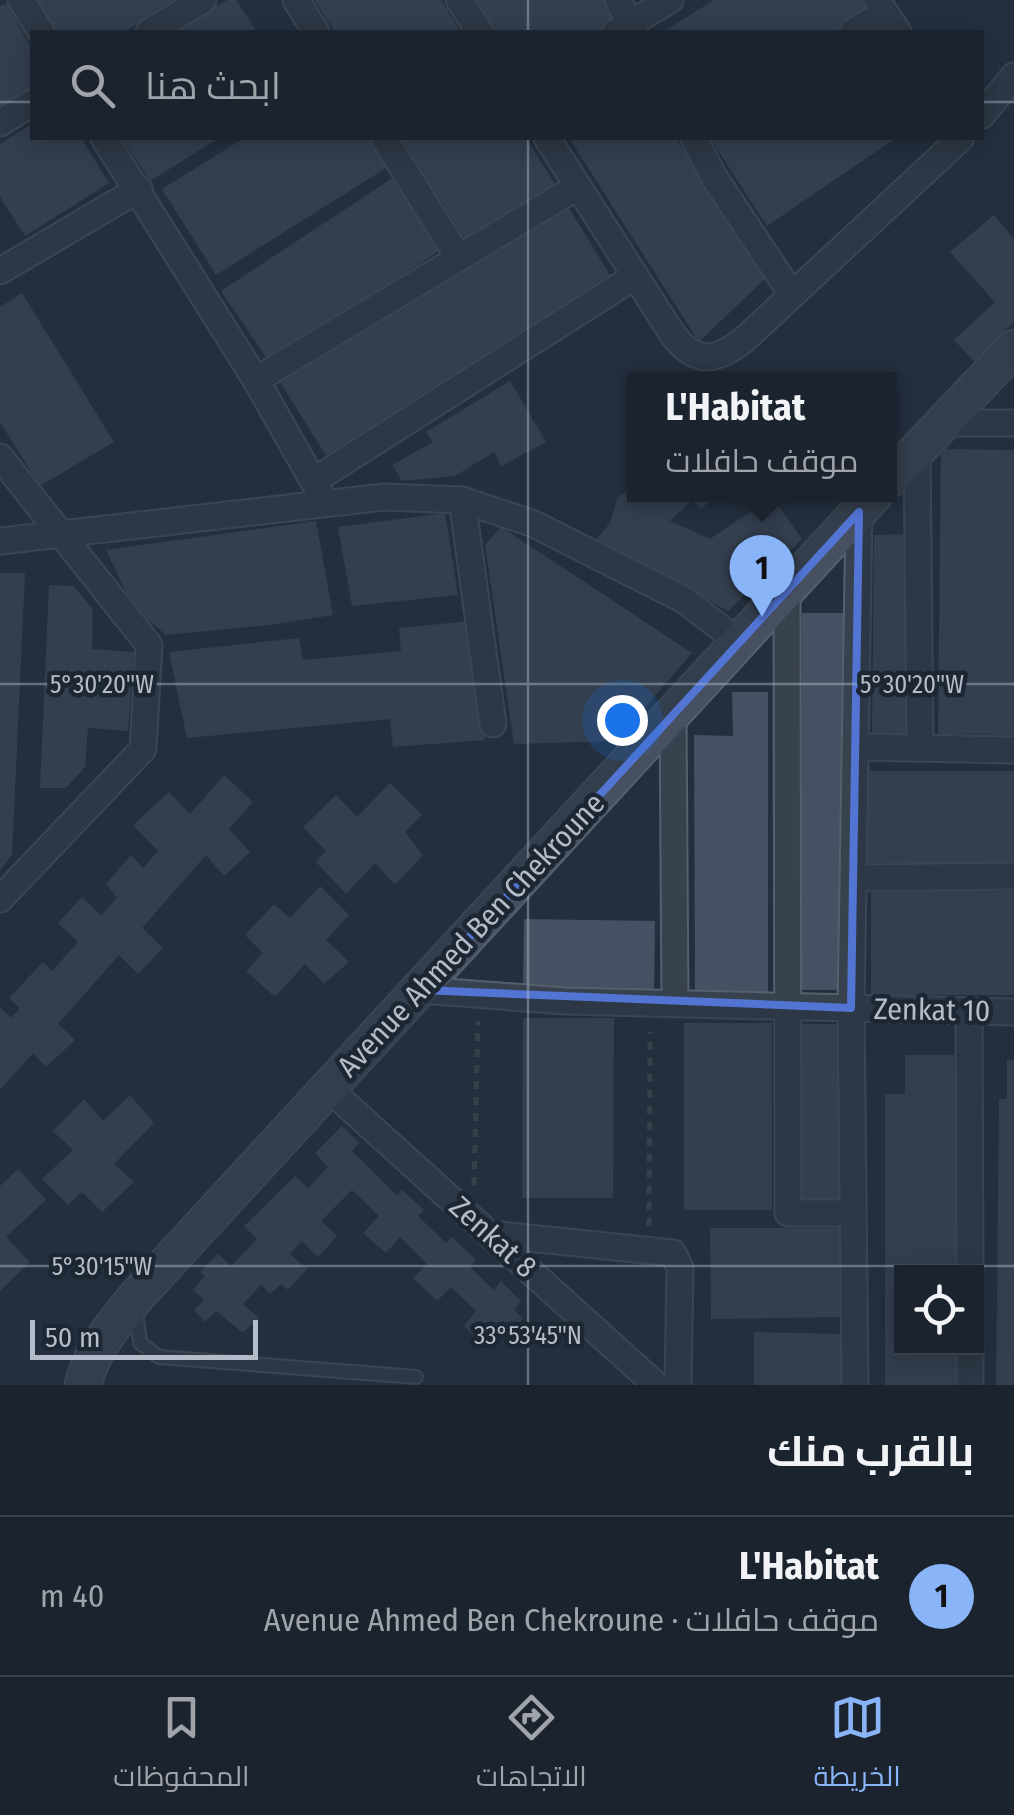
<!DOCTYPE html>
<html lang="ar">
<meta charset="utf-8">
<style>
body{margin:0;font-family:"Fira Sans Condensed",Cairo,sans-serif;background:#242b36;color:#f1f3f6;direction:rtl}
.controls{position:absolute;right:30px;bottom:30px;display:grid;overflow:hidden;border-radius:0px;box-shadow:0 5px 25px #0003}
.controls button{width:90px;height:90px;display:grid;place-items:center;padding:0;border:0;border-bottom:2px solid #39404a;background:#1b232e;color:#f1f3f6;font:50px sans-serif}
.scale{position:absolute;left:30px;bottom:25px;width:228px;box-sizing:border-box;padding-left:10px;border:5px solid #b4bcc9;border-top:0;font-size:28px;line-height:35px;white-space:nowrap;color:#b4bcc9;-webkit-text-stroke:8px #1d2633;paint-order:stroke}
.you{position:absolute;left:622px;top:720px;width:35px;height:35px;margin:-25px;border:8px solid #fff;border-radius:50%;background:#1a73e8;box-shadow:0 0 0 15px #1a73e833}
.badge{display:grid;place-items:center;width:65px;height:65px;border-radius:50%;background:#8ab4f8;color:#111;font-size:32px;font-weight:700}
.pin{position:absolute;translate:-50% -82px;filter:drop-shadow(0 2px 5px #0008)}
.pin::after{content:'';position:absolute;top:52px;width:35px;height:30px;background:inherit;clip-path:polygon(0 0,100% 0,50% 100%)}
.popup{position:absolute;left:627px;top:372px;width:270px;height:130px;box-sizing:border-box;display:grid;place-content:center;border-radius:0px;background:#1b232e;filter:drop-shadow(0 2px 8px #0005);font-size:32px;white-space:nowrap;color:#a0a4aa}
.popup b{font-size:38px;color:#f1f3f6}
.popup::after{content:'';position:absolute;left:50%;top:100%;margin-left:-20px;border:20px solid transparent;border-top-color:#1b232e}
.list{margin:0;padding:0;list-style:none}
h2{display:flex;justify-content:space-between;align-items:center;height:130px;margin:0;padding:0 40px;font-size:42px}
h2 small{font-size:32px;font-weight:400;color:#a0a4aa}
.list li{display:grid;grid-template-columns:65px 1fr auto;gap:30px;align-items:center;box-sizing:border-box;height:160px;padding:0 40px;border-top:2px solid #39404a}
.list b{display:block;font-size:38px;white-space:nowrap}
.list p{margin:0;font-size:32px;white-space:nowrap;color:#a0a4aa}
.list em{font-size:32px;font-style:normal;color:#a0a4aa}
.icon{flex:none;width:55px;height:55px;fill:none;stroke:currentColor;stroke-width:2;stroke-linecap:round;stroke-linejoin:round}
.map{position:relative;flex:none;width:1014px;height:1385px;overflow:hidden;direction:ltr}
.search{position:absolute;background:#1b232e;box-shadow:0 5px 25px #0003;left:30px;right:30px;top:30px;height:110px;display:flex;align-items:center;gap:25px;box-sizing:border-box;padding:0 35px;border-radius:0px;color:#a0a4aa;font-size:38px}
.sheet{height:290px;background:#1b232e}
nav{display:flex;justify-content:space-around;align-items:center;box-sizing:border-box;height:140px;border-top:2px solid #39404a;background:#1b232e;font-size:28px;color:#a0a4aa}
nav a{display:grid;justify-items:center;gap:5px}
nav .on{color:#8ab4f8}
.map>svg:first-child{display:block}
.building{fill:#455162}
.lines{fill:none;stroke-linecap:round;stroke-linejoin:round}
.service-casing{stroke:#565f6c;stroke-width:16}
.minor-casing{stroke:#565f6c;stroke-width:29}
.secondary-casing{stroke:#565f6c;stroke-width:39}
.path{stroke:#44595c;stroke-width:5;stroke-dasharray:8 8;stroke-linecap:butt}
.service{stroke:#38414e;stroke-width:12}
.minor{stroke:#38414e;stroke-width:25}
.secondary{stroke:#465061;stroke-width:35}
.marked{fill:none;stroke:#5274d3;stroke-width:8;stroke-linejoin:round}
.ticks{fill:none;stroke:#b4bcc9;stroke-width:2.5;stroke-opacity:0.45}
.labels{text-anchor:middle;dominant-baseline:central;stroke-width:9;stroke-linejoin:round;paint-order:stroke}
.street-label{font-size:30px;fill:#b4bcc9;stroke:#1d2633}
.ticks-label{font-size:25px;text-anchor:middle;fill:#b4bcc9;stroke:#1d2633;stroke-width:9;stroke-linejoin:round;paint-order:stroke}
</style>
<div class="map">
<svg width="1014" height="1385" viewBox="0 0 1014 1385">
<rect width="100%" height="100%" fill="#242f3e"/>
<g class="building">
<path d="M36 0H174L125 32H57Z"/>
<path d="M227 0H236L257 32H173Z"/>
<path d="M314 0H441L461 32H335Z"/>
<path d="M474 0H608L623 24 609 32H495Z"/>
<path d="M714 0H861L870 14 840 32H663Z"/>
<path d="M6 3 32 49V87L0 107V6Z"/>
<path d="M32 124V138H81L109 183 25 236 0 197V144Z"/>
<path d="M122 138H219L150 181Z"/>
<path d="M244 138H374L391 165 216 275 162 189Z"/>
<path d="M401 138H526L555 184 466 241Z"/>
<path d="M569 138H676L767 277 699 342Z"/>
<path d="M715 138H896L767 226 711 140Z"/>
<path d="M397 175 442 249 270 363 221 291Z"/>
<path d="M569 208 613 280 326 456 280 382Z"/>
<path d="M994 215 1014 239V322L974 361 954 340 995 302 950 252Z"/>
<path d="M22 293 114 442 40 486 0 422V307Z"/>
<path d="M510 381 546 442 501 466 494 452 455 476 402 481 392 465 433 442 426 432Z"/>
<path d="M941 449 1014 450V735L938 734Z"/>
<path d="M634 486V494H718L701 509 692 500 670 521 710 539 772 497 802 539 728 611 596 540 610 523 618 497Z"/>
<path d="M445 513 458 595 352 606 338 527Z"/>
<path d="M316 521 333 615 269 625 166 635 133 607 106 550Z"/>
<path d="M501 527 692 653 616 741 514 744 485 545Z"/>
<path d="M916 534V736H872L874 535Z"/>
<path d="M0 573H25L12 855 0 870Z"/>
<path d="M49 585 74 586 93 610 92 649 134 652 128 731 88 728 85 767 66 788H40Z"/>
<path d="M802 613H845L844 990H801Z"/>
<path d="M470 621 485 740 393 747 390 719 187 738 169 652 299 638 303 660 401 651 399 628Z"/>
<path d="M732 692H768V994L695 992 694 735 733 736Z"/>
<rect x="868" y="771" width="146" height="99"/>
<path d="M224 775 253 802 229 829 250 852 224 876 206 855 142 928 163 948 138 974 119 955 58 1024 75 1040 46 1067 33 1053 0 1090V1007L11 1018 20 1008 9 998 43 962 52 971 78 942 58 923 82 897 101 915 117 898 106 884 131 855 143 868 158 851 133 825 169 792 190 814Z"/>
<path d="M390 783 422 815 405 832 423 855 395 885 375 863 346 894 316 862 326 851 303 827 336 795 357 817Z"/>
<path d="M320 886 349 915 326 940 349 962 324 984 305 964 275 997 246 971 263 953 245 935 274 904 290 918Z"/>
<rect x="871" y="891" width="143" height="104"/>
<path d="M524 919 655 921 654 993 523 991Z"/>
<path d="M523 1018H614L613 1198H522Z"/>
<rect x="684" y="1023" width="88" height="187"/>
<rect x="798" y="1024" width="45" height="178"/>
<path d="M905 1055H964V1272H902V1348H964V1385H885V1094H905Z"/>
<path d="M1007 1060H1014V1385H996L999 1099H1007Z"/>
<path d="M130 1095 154 1123 114 1164 134 1182 102 1212 82 1192 68 1205 42 1179 73 1150 53 1131 84 1099 103 1121Z"/>
<path d="M342 1126 359 1143 352 1151 397 1195 402 1190 424 1210 418 1216 446 1243 452 1237 476 1260 470 1267 494 1290 501 1281 521 1301 514 1310 523 1319 504 1339 496 1331 484 1346 464 1326 476 1311 451 1287 437 1301 413 1278 427 1264 400 1237 386 1253 363 1233 379 1216 352 1190 321 1221 337 1236 318 1257 302 1241 290 1254 307 1269 288 1290 281 1284 270 1294 261 1285 243 1304 259 1318 243 1333 216 1311 205 1322 194 1310 204 1300 193 1290 205 1276 200 1272 218 1254 231 1266 257 1239 244 1226 295 1176 308 1188 328 1167 315 1153Z"/>
<path d="M18 1169 46 1200 6 1237 30 1262 0 1291V1186Z"/>
<path d="M710 1228H843V1317L711 1319Z"/>
<path d="M754 1332 845 1334 844 1385H754Z"/>
</g>
<g class="lines">
<g class="service-casing">
<path id="service" d="M136 1311 140 1343 159 1357 416 1377"/>
</g>
<g class="minor-casing">
<g id="minor">
<path d="M21 0 41 32"/>
<path d="M296 0 316 32"/>
<path d="M459 0 480 32"/>
<path d="M618 0 634 32"/>
<path d="M877 0 898 32"/>
<path d="M149 32 203 0"/>
<path d="M616 32 670 0"/>
<path d="M853 32 884 13"/>
<path d="M982 115 1014 76"/>
<path d="M0 123 32 103"/>
<path d="M104 138 256 380 325 502"/>
<path d="M384 138 459 258"/>
<path d="M547 138 673 335C697 366 718 361 746 338L961 138"/>
<path d="M694 138 714 177 791 293"/>
<path d="M0 271 139 189"/>
<path d="M256 380 577 187"/>
<path d="M942 423H1014"/>
<path d="M917 449 920 747"/>
<path d="M0 457 149 645 143 749 0 899"/>
<path d="M315 480 634 277"/>
<path d="M462 500 493 724"/>
<path d="M0 541 384 497 462 500 534 524 684 600 739 642"/>
<path d="M787 588 788 1213H853"/>
<path d="M673 713 675 1003"/>
<path d="M857 747 1014 750"/>
<path d="M855 878 1014 876"/>
<path d="M421 990 565 1001 1014 1012"/>
<path d="M969 1011 970 1272"/>
<path d="M329 1089 656 1385"/>
<path d="M490 1234 673 1253 680 1268 678 1385"/>
<path d="M970 1348V1385"/>
<path d="M855 1385 851 1008 859 512"/>
</g>
</g>
<g class="secondary-casing">
<g id="secondary">
<path d="M890 479 1014 348"/>
<path d="M83 1385C91 1351 113 1325 135 1298L875 494"/>
</g>
</g>
<g class="path">
<path d="M474 1185 478 1021"/>
<path d="M649 1226 650 1032"/>
</g>
<use href="#service" class="service"/>
<use href="#minor" class="minor"/>
<use href="#secondary" class="secondary"/>
</g>
<path d="M0 0H1014V1385H0ZM859 512 851 1008 421 990Z" fill="#242f3e" fill-opacity=".55" fill-rule="evenodd"/>
<path class="marked" d="M859 512 851 1008 421 990Z"/>
<path class="ticks" d="M528 0V32M0 102H32M982 102H1014M528 138V1385M0 684H1014M0 1266H1014"/>
<g class="labels">
<g class="street-label">
<text transform="translate(471 935) rotate(-47)">Avenue Ahmed Ben Chekroune</text>
<text transform="translate(932 1010) rotate(1)">Zenkat 10</text>
<text transform="translate(493 1237) rotate(42)">Zenkat 8</text>
</g>
</g>
<g class="ticks-label">
<text x="912" y="693">5°30'20"W</text>
<text x="102" y="693">5°30'20"W</text>
<text x="102" y="1275">5°30'15"W</text>
<text x="528" y="1344">33°53'45"N</text>
</g>
</svg>
<div class="controls">
<button><svg class="icon" aria-label="locate" viewBox="0 0 24 24"><circle cx="12" cy="12" r="6"/><path d="M12 2v4M12 18v4M2 12h4M18 12h4"/></svg></button>
</div>
<div class="scale">50 m</div>
<div class="you"></div>
<div class="pin badge" style="left:762px;top:617px">1</div>
<div class="popup"><b>L'Habitat</b>موقف حافلات</div>
<div class="search"><svg class="icon" aria-label="search" viewBox="0 0 24 24"><circle cx="10" cy="10" r="6"/><path d="M15 15l6 6"/></svg>ابحث هنا</div>
</div>
<section class="sheet">
<h2>بالقرب منك<small></small></h2>
<ul class="list">
<li><span class="badge">1</span><div><b>L'Habitat</b><p>موقف حافلات · Avenue Ahmed Ben Chekroune</p></div><em>40 m</em></li>
</ul>
</section>
<nav>
<a class="on"><svg class="icon" aria-label="map" viewBox="0 0 24 24"><path d="M3 6l6-2 6 2 6-2v14l-6 2-6-2-6 2zM9 4v14M15 6v14"/></svg>الخريطة</a>
<a><svg class="icon" aria-label="directions" viewBox="0 0 24 24"><path d="M12 3l9 9-9 9-9-9zM9 14v-3h6M13 9l2 2-2 2"/></svg>الاتجاهات</a>
<a><svg class="icon" aria-label="saved" viewBox="0 0 24 24"><path d="M7 4h10v16l-5-4-5 4z"/></svg>المحفوظات</a>
</nav>
